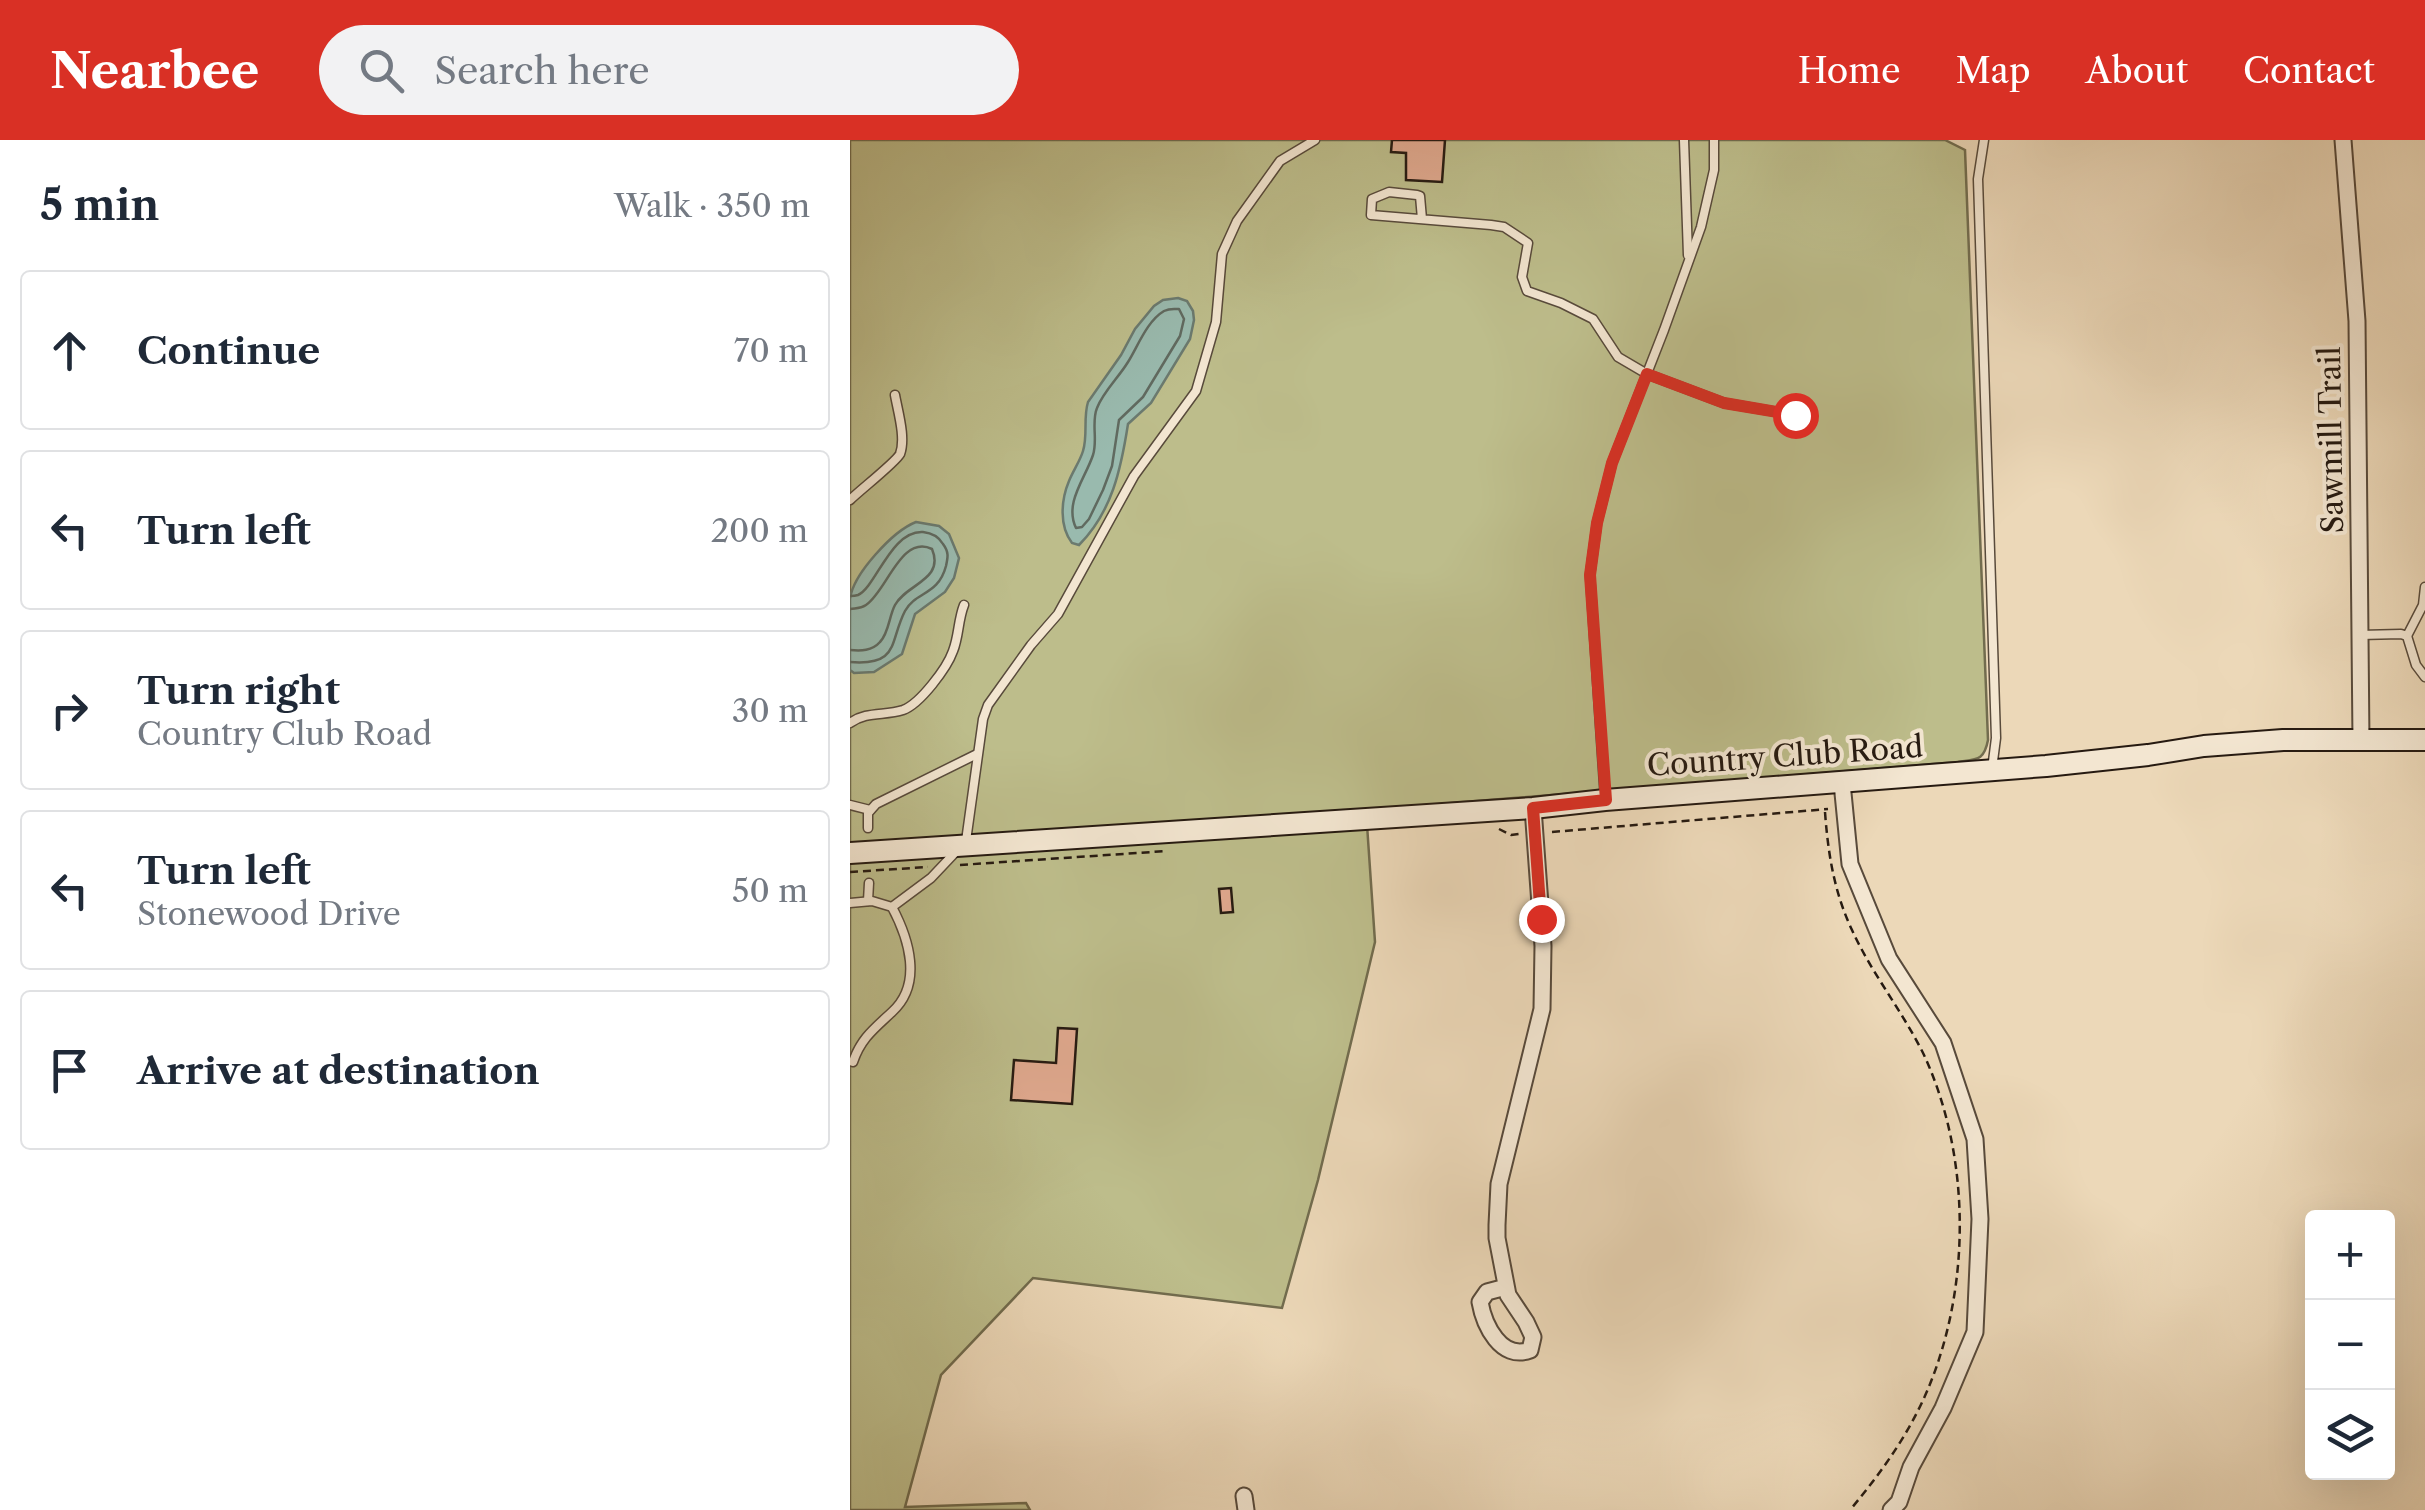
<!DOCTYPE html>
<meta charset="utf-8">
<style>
body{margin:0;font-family:"Libre Caslon Text",serif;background:#f2f2f3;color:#1f2937}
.controls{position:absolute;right:30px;bottom:30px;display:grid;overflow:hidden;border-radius:10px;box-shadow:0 10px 40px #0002}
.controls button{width:90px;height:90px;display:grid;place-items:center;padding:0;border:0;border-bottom:2px solid #e0e1e3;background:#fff;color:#1f2937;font:50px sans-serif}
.stop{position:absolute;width:30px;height:30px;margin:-22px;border:8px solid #d93025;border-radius:50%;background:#fff}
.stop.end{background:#d93025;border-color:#fff;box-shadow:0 2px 10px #0008}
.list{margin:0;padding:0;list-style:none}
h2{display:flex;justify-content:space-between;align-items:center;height:130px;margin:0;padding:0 40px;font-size:42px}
h2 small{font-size:32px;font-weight:400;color:#747a83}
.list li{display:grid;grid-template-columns:65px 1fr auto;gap:30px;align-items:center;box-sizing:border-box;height:160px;margin:0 20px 20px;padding:0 20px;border:2px solid #e0e1e3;border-radius:10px}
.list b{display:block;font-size:38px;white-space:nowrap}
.list p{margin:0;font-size:32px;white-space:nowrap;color:#747a83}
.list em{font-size:32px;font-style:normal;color:#747a83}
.icon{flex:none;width:55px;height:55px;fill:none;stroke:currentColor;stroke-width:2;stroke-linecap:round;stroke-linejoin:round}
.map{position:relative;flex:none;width:1575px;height:1370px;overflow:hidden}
header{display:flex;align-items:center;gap:60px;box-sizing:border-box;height:140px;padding:0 50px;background:#d93025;color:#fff}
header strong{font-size:48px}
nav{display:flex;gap:55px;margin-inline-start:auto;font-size:35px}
.search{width:700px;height:90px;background:#f2f2f3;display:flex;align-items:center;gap:25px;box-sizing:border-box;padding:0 35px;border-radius:55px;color:#747a83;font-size:38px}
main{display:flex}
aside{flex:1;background:#fff}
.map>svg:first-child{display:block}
.green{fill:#bdbd8b;stroke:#726c4e;stroke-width:2.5}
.water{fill:#99baae;stroke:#6b7a6f;stroke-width:2.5}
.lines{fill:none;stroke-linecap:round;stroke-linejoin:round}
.shore{stroke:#606a60;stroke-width:2.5}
.building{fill:#e0a98f;stroke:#261a11;stroke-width:2.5}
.lane-casing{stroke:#584a3b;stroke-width:11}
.street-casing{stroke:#584a3b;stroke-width:19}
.secondary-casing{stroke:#261a11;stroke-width:24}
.path{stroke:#261a11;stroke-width:2.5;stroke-dasharray:8 5;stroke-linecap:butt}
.lane{stroke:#f3e6d1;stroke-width:8}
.street{stroke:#f3e6d1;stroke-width:15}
.secondary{stroke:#f3e6d1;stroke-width:20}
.route{stroke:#d93025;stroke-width:12}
.labels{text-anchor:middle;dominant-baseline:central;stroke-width:8;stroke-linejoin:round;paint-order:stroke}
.street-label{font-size:30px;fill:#261a11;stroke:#f3e6d1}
</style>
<header>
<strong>Nearbee</strong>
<div class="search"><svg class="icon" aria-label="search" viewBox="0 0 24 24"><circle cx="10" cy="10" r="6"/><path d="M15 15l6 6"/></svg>Search here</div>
<nav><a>Home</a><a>Map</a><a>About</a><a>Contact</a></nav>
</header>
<main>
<aside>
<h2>5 min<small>Walk · 350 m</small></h2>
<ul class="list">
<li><svg class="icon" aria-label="ahead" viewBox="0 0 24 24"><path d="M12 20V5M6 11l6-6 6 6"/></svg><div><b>Continue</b></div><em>70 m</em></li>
<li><svg class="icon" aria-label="left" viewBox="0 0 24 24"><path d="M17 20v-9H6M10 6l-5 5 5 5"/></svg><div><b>Turn left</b></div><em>200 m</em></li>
<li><svg class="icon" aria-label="right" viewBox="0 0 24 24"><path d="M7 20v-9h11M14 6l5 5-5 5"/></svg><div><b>Turn right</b><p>Country Club Road</p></div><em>30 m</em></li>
<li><svg class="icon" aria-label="left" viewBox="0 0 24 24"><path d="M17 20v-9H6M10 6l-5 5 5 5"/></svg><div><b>Turn left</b><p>Stonewood Drive</p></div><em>50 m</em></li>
<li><svg class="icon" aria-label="arrive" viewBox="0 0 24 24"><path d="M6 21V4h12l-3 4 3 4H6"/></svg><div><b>Arrive at destination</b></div></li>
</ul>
</aside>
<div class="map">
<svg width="1575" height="1370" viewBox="0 0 1575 1370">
<rect width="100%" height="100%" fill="#ecd8b8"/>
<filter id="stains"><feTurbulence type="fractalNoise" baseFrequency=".002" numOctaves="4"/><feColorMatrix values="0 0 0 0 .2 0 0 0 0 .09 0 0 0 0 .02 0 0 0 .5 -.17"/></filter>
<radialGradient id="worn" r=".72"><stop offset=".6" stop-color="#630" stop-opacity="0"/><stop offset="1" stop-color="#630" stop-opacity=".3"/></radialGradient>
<path class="green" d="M0 0H1095L1115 10 1138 600C1134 621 1127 619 1108 622L516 670 525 802 468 1040 432 1168 183 1138 91 1235 55 1367 176 1363 180 1370H0Z"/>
<g class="water">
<path d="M328 158 337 161 343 171 344 180 340 199 301 263 278 284C271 329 262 372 229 405L222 403C209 386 211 360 219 341 223 331 230 321 233 311 238 295 233 278 238 262L271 215 285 189 304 166 313 160Z"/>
<path d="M66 382 89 386 99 394 109 418 104 438 95 452 65 474 52 514 24 532 4 533 0 530C0 507 0 482 0 459 3 434 43 391 66 382Z"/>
</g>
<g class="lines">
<g class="shore">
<path d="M329 169 334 179 330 196 293 257 269 280 262 326 253 350 239 379 232 387 226 388C214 363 235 339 243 315 248 300 241 282 247 268 253 252 269 237 278 222 288 206 297 181 314 171 320 168 323 169 329 169Z"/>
<path d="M0 456C3 456 5 456 8 455 26 447 41 390 73 392 82 393 89 397 93 404 99 412 98 417 96 426 88 456 66 451 55 471 39 502 50 526 0 522"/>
<path d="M0 469C7 468 10 469 16 465 37 451 51 394 82 409 95 440 56 444 45 465 39 476 39 493 30 502 22 511 11 511 0 510"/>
</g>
</g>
<g class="building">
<path d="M542 0H595L592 42 556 40V13L541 12Z"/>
<path d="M381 748 383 772 371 773 369 749Z"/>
<path d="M208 888 227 889 222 964 161 960 164 920 206 923Z"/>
</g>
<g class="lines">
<g class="lane-casing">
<g id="lane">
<path d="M834 0 838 115"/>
<path d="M1134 0 1128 39 1146 598 1142 629"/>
<path d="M572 79 570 56 567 55 539 52 522 59 521 75 641 85 654 87 678 103 672 137 677 151 711 163 743 179 768 217 797 234 874 263 945 275"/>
<path d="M0 360C9 351 46 322 50 314 56 298 48 272 45 255"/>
<path d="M1510 495 1551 494 1557 496 1566 525 1575 537"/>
<path d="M1557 496 1573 465 1575 447"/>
<path d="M0 583C17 571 34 576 53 570 70 564 97 528 103 511 109 496 108 480 114 465"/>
<path d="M755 660 740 435 747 383 762 323 814 190 851 87 864 30V0"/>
<path d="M0 665 20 670"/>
<path d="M18 688V673L26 664 127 614"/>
<path d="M18 761 19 743"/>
<path d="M0 763 22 761 42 767C59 799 73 844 42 872 25 888 11 898 3 922"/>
<path d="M42 767 81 738 116 701 133 579 138 565 181 505 208 474 284 336 346 251 366 182 372 114 387 81 430 21 465 0"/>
</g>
</g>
<g class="street-casing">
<g id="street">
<path d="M1493 0 1507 181 1511 601"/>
<path d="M992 643 1000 724 1039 819 1093 903 1125 999 1130 1079 1125 1192 1093 1268 1061 1327 1049 1362 1041 1370"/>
<path d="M656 1147 637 1152 630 1162C634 1185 651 1221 680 1210L683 1197 676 1182 658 1155 647 1098V1085L649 1044 692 869 693 806 683 668"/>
<path d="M394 1356 396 1370"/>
</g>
</g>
<g class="secondary-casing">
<path id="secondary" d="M0 713 683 668 755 660 1196 626 1298 615 1354 606 1433 600H1575"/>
</g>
<g class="path">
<path d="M975 672C978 713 984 752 1002 790 1022 834 1053 872 1074 915 1121 1017 1121 1146 1078 1249 1059 1294 1031 1333 1000 1370"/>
<path d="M649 689 661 695 669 694"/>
<path d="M702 692 978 669"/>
<path d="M110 725 317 711"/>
<path d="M0 732 78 727"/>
</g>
<use href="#lane" class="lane"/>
<use href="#street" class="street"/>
<use href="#secondary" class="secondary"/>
</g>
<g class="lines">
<path class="route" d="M691 779 683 668 756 660 740 435 747 383 762 323 797 234 874 263 945 275"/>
</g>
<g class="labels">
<g class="street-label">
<text transform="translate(1481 300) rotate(-91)">Sawmill Trail</text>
<text transform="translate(935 616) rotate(-4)">Country Club Road</text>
</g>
</g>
<rect width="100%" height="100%" filter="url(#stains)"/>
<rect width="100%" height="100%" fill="url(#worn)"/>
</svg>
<div class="controls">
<button>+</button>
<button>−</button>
<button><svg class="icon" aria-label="layers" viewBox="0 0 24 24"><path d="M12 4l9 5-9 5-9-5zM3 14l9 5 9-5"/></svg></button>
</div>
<div class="stop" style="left:945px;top:275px"></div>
<div class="stop end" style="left:691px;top:779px"></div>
</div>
</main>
